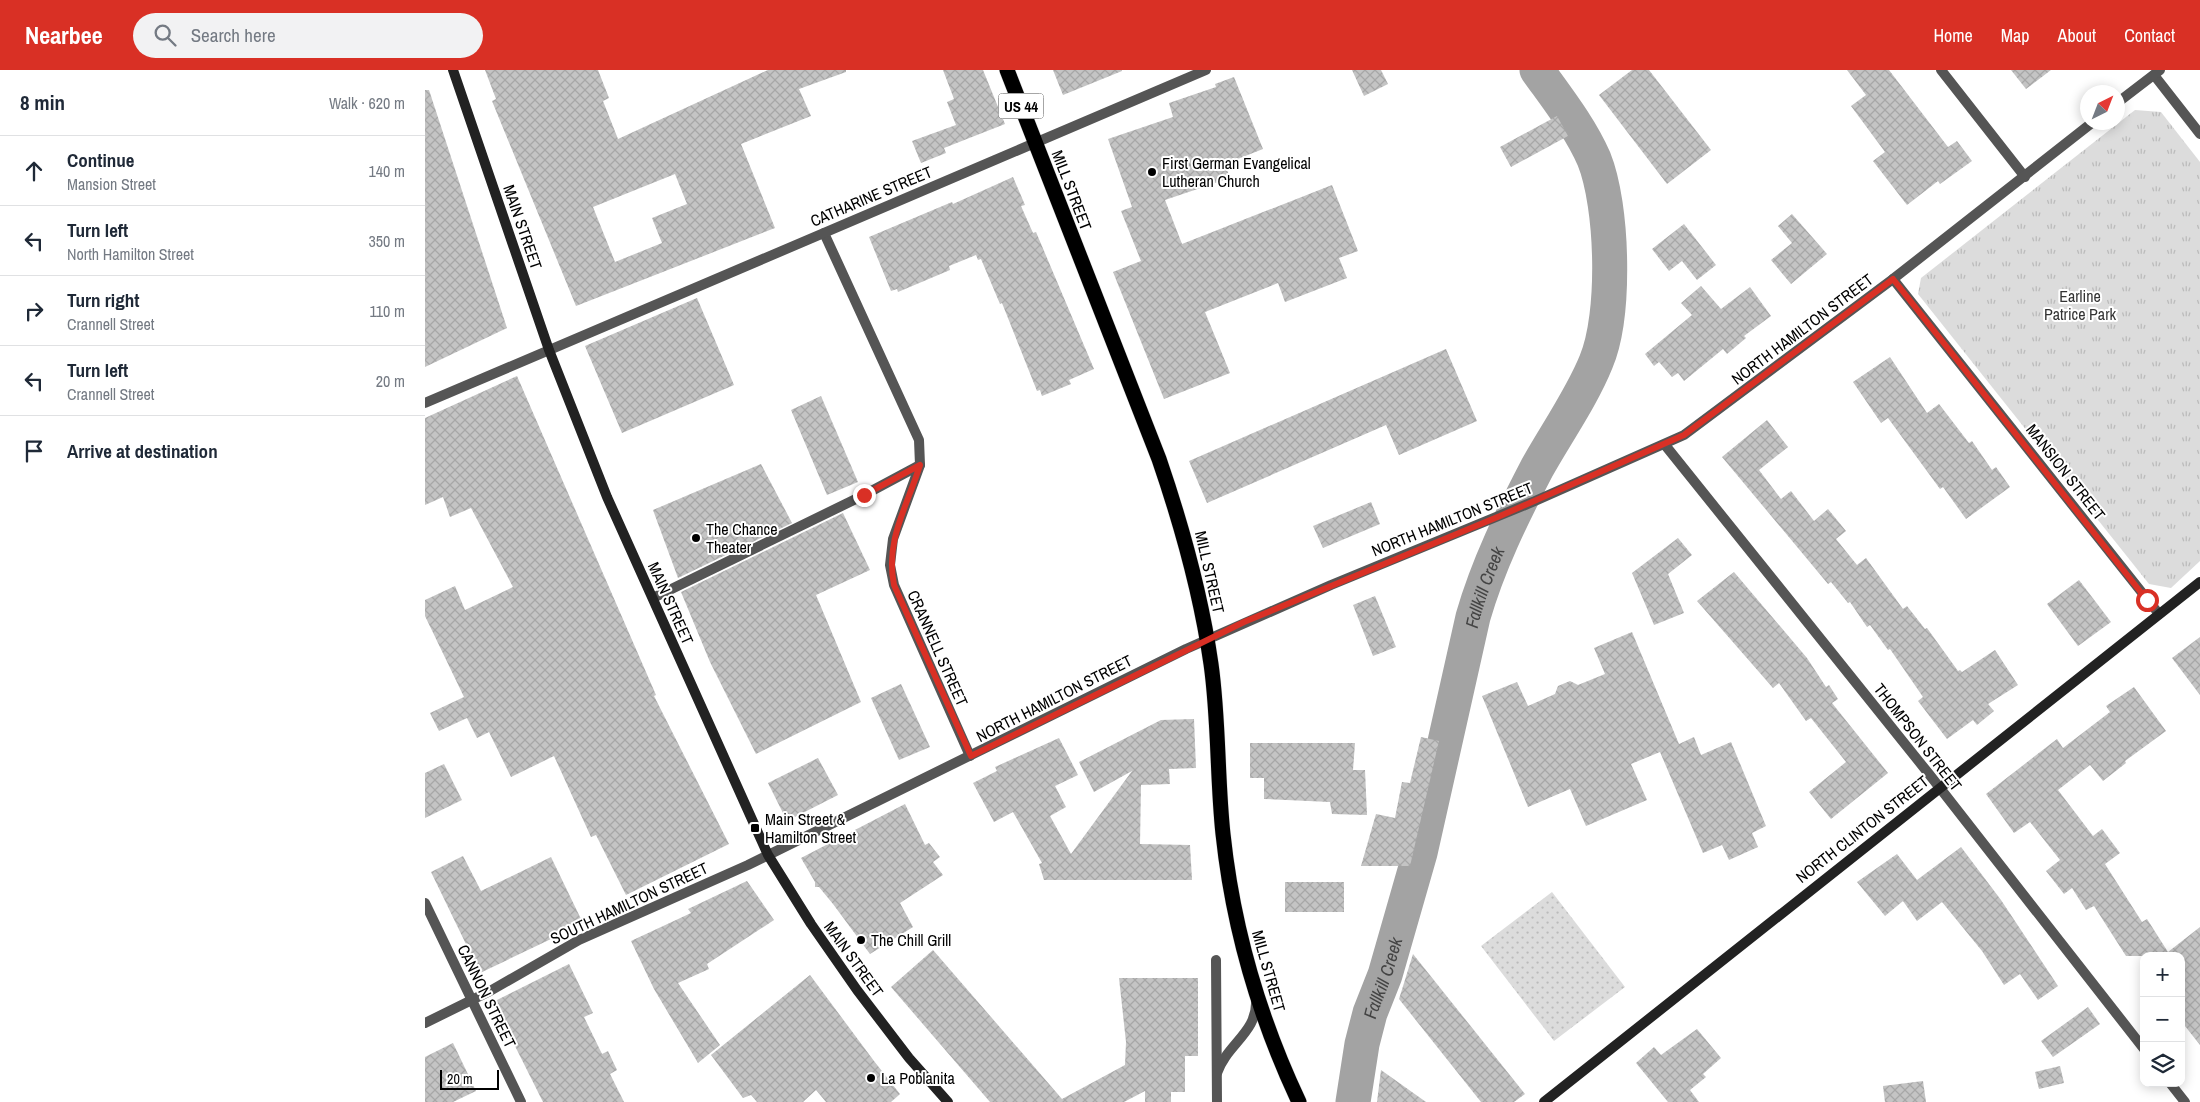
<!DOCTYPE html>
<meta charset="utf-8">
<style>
body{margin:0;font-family:"Archivo Narrow",sans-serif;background:#f2f2f3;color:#1f2937}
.controls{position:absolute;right:15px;bottom:15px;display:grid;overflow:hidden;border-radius:10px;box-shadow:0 2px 12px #0003}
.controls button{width:45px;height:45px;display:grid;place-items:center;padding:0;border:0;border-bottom:1px solid #e0e1e3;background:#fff;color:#1f2937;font:25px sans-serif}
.compass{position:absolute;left:1655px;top:15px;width:45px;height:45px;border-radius:50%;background:#fff;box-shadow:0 2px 12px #0003;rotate:42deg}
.scale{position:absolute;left:15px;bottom:12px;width:59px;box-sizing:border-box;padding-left:5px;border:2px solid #000;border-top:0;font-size:14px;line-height:18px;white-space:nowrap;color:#000;-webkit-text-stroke:4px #fff;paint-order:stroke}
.stop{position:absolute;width:15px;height:15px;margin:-11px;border:4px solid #d93025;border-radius:50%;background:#fff}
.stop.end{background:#d93025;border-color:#fff;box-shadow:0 1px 5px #0008}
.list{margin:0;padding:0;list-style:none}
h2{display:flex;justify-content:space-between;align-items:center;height:65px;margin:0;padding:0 20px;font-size:21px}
h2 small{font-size:16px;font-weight:400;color:#747a83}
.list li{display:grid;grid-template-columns:32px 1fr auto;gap:15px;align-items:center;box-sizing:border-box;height:70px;padding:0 20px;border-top:1px solid #e0e1e3}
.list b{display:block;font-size:19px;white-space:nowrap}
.list p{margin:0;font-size:16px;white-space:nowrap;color:#747a83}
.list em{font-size:16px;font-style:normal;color:#747a83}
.icon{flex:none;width:28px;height:28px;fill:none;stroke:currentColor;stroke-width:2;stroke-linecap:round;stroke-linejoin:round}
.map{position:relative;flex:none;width:1775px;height:1032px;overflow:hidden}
header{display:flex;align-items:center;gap:30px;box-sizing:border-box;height:70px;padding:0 25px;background:#d93025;color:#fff}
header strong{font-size:24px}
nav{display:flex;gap:28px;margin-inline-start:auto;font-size:18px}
.search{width:350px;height:45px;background:#f2f2f3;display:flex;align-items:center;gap:12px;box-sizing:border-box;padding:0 18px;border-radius:28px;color:#747a83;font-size:19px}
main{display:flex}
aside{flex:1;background:#fff}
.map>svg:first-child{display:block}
.grass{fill:url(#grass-tufts)}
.garden{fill:url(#garden-dots)}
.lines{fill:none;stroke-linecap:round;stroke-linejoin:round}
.river{stroke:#a3a3a3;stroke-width:35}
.building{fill:url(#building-cross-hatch);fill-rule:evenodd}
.highway-casing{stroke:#dbdbdb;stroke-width:16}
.street{stroke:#555;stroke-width:10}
.secondary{stroke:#222;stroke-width:10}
.highway{stroke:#000;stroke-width:15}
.route{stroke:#d93025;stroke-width:6}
.poi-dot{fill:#000;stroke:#fff;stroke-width:2}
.labels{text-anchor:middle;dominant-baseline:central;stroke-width:4;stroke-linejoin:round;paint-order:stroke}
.shield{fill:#fff;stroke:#4c4c4c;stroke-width:1}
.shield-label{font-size:15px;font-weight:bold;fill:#000}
.poi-label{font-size:16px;fill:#000;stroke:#fff;text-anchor:start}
.street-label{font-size:16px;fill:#000;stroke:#fff}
.park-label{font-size:16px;fill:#333;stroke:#fff}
.water-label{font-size:18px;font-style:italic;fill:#444;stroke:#fff}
</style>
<header>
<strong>Nearbee</strong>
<div class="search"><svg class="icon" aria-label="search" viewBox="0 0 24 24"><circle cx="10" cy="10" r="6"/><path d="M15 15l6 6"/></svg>Search here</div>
<nav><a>Home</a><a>Map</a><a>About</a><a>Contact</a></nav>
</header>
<main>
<aside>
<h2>8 min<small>Walk · 620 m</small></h2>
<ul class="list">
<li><svg class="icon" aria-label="ahead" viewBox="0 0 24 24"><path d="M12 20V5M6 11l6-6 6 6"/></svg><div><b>Continue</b><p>Mansion Street</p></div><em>140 m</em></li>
<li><svg class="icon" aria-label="left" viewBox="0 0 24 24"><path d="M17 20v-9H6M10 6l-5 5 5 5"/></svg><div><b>Turn left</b><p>North Hamilton Street</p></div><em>350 m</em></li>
<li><svg class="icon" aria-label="right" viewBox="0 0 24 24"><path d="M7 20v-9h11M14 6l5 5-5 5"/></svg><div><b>Turn right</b><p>Crannell Street</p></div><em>110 m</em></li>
<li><svg class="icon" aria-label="left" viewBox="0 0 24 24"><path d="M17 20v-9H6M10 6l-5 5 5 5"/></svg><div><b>Turn left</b><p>Crannell Street</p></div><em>20 m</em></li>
<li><svg class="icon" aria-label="arrive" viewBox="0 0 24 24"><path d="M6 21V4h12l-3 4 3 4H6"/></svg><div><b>Arrive at destination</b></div></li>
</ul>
</aside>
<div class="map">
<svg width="1775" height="1032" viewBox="0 0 1775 1032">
<defs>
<pattern id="grass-tufts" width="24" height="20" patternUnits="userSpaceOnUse" patternTransform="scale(1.25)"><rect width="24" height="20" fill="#dcdcdc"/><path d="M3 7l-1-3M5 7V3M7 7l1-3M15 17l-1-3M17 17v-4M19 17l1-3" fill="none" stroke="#bbb"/></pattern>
<pattern id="garden-dots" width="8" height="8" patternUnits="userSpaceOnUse" patternTransform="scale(1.25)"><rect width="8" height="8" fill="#dcdcdc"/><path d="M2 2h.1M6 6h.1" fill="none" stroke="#bbb" stroke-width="1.8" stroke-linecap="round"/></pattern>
<pattern id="building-cross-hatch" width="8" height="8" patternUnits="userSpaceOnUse" patternTransform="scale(1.25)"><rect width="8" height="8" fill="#c4c4c4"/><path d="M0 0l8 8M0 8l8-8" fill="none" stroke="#a7a7a7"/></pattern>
</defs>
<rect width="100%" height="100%" fill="#fff"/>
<path class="grass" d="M1710 40 1736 42 1775 92V491L1746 518 1724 514 1493 224 1496 208Z"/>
<path class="garden" d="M1127 822 1200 917 1129 971 1056 876Z"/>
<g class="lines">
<path class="river" id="s1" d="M928 1032 937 974 945 943 960 905 995 783 1048 547C1063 495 1087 446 1112 398 1131 364 1157 327 1171 292 1191 245 1188 136 1169 89 1155 57 1132 28 1112 0"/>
</g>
<g class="building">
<path d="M60 0H173L184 28 178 31 193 69 343 0H421V2L374 19 386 46 316 74 350 158 151 236 67 31 71 29ZM250 104 262 134 227 148 237 173 190 192 168 137Z"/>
<path d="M518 0H558L580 54 519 78 521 83 496 93 487 71 531 55 522 32 529 29Z"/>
<path d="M628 0H697V1L638 25Z"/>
<path d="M927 0H956L963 14 939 26Z"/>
<path d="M1207 0H1224L1286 80 1242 114 1174 25Z"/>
<path d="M1422 0H1464L1523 77 1532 71 1547 91 1515 114 1513 111 1482 135 1448 91 1460 82 1426 36 1441 25Z"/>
<path d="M1586 0H1626L1601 19Z"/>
<path d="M809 7 838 79 800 94 805 108 740 130 757 174 907 115 933 181 914 188 922 208 860 232 853 213 780 242 805 303 739 329 688 202 716 191 696 141 707 137 683 69 748 47 744 33 791 17 790 14Z"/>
<path d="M0 20H4L82 258 0 297Z"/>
<path d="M1132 46 1143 66 1086 97 1075 77Z"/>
<path d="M588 107 600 135 596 136 608 163 611 162 669 299 644 310 646 314 617 326 615 320 612 321 577 233 575 234 556 189 553 190 551 185 524 196 525 200 473 222 472 219 466 221 444 167 527 132 528 134Z"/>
<path d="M1367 144 1402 184 1366 214 1346 190 1367 173 1353 156Z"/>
<path d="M1259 154 1291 195 1272 210 1257 191 1244 201 1227 179Z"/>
<path d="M1276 216 1296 239 1325 217 1346 246 1319 266 1321 268 1302 284 1298 279 1259 311 1253 303 1247 307 1234 292 1229 296 1220 284 1267 245 1256 233Z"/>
<path d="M272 228 309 315 197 363 160 276Z"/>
<path d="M1021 279 1052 351 974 385 961 355 782 433 764 391Z"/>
<path d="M1465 287 1502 343 1514 334 1544 373 1547 371 1567 400 1571 397 1585 417 1541 449 1518 417 1515 419 1463 348 1456 353 1428 312Z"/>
<path d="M92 306 231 625 229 626 304 774 201 825 171 765 166 767 129 686 86 707 64 662 52 668 42 648 14 661 5 643 39 627 0 546V530L30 516 40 540 88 517 46 438 25 447 18 427 0 435V348Z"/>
<path d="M396 326 433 412 402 425 366 340Z"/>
<path d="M1342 350 1363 377 1334 400 1356 429 1366 421 1389 451 1403 439 1421 461 1411 469 1432 495 1441 488 1478 539 1482 536 1500 559 1502 558 1533 601 1535 600 1537 602 1570 580 1593 615 1563 634 1569 641 1552 655 1548 650 1522 669 1493 631 1498 627 1465 579 1463 580 1445 555 1442 557 1425 532 1423 533 1406 512 1403 514 1297 387Z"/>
<path d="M336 394 367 453 253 508 228 440Z"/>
<path d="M946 432 955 454 898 478 888 456Z"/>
<path d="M418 443 445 500 391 525 436 632 331 684 285 592 256 522Z"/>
<path d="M1253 468 1267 485 1243 504 1259 543 1229 555 1207 503Z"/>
<path d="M1309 502 1382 588 1401 617 1404 615 1413 629 1407 633 1463 703 1406 749 1384 722 1421 692 1386 648 1381 651 1354 613 1348 618 1272 531Z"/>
<path d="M1654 510 1686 552 1653 576 1622 534Z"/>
<path d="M950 526 971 577 948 586 928 535Z"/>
<path d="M1207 562 1254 674 1269 667 1276 685 1306 672 1341 756 1327 763 1333 777 1304 790 1297 775 1278 783 1235 682 1206 694 1222 730 1161 756 1145 719 1103 737 1057 626 1092 612 1103 636 1130 624 1133 616 1145 611 1153 615 1180 604 1169 578Z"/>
<path d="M1775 567V625L1747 588Z"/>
<path d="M476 614 505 677 474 690 446 628Z"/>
<path d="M1709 617 1741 661 1700 691 1701 693 1678 711 1665 695 1633 720 1668 766 1677 759 1695 783 1680 794 1717 852 1722 849 1743 882 1775 857V975L1756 951V886H1701L1669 836 1661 840 1647 818 1639 824 1621 801 1635 790 1605 752 1589 763 1561 724 1632 669 1638 678 1685 642 1681 636Z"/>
<path d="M769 649 771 698 744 699 745 714 716 715 715 774 765 775 767 810H619L614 794 617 793 588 742 569 752 548 713 572 701 570 697 634 668 653 705 630 716 641 737 625 746 646 784 707 701 669 722 654 692 736 650Z"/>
<path d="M996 667 1014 671 985 796H936L951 744 970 748 977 712 985 713Z"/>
<path d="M825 673H930L928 700H940L942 745 907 744 905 732 839 729V708H825Z"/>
<path d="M393 688 413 725 362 751 343 713Z"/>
<path d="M19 694 37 730 0 748V703Z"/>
<path d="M480 734 500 775 504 773 515 787 508 792 518 805 475 833 488 857 445 884 408 834 394 817H390V812L376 788Z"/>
<path d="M1536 777 1576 830 1633 916 1613 930 1595 904 1579 915 1557 881 1517 832 1492 851 1478 831 1460 846 1432 812 1472 784 1492 810Z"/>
<path d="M38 786 56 821 126 787 156 849 124 865 126 869 55 903 6 802Z"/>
<path d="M322 811 349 850 282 894 284 899 253 913 295 975 273 993 229 919 206 871 266 843 263 839Z"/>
<rect x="860" y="812" width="59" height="30"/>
<path d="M508 880 637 1029 700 995 701 972 694 908H773V986H760V1022H746V1032H720V1021L699 1032H565L466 917Z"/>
<path d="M988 884 1100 1024 1089 1032H1056L974 929Z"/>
<path d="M144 894 168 943 159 947 177 984 183 981 192 1000 185 1004 199 1032H118L68 932Z"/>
<path d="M385 905 449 991 475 1024 466 1032H401L391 1020 378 1032H332L326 1025 318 1028 286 985Z"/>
<path d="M1663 937 1675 954 1628 987 1616 971Z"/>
<path d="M1272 959 1296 988 1278 1004 1281 1007 1265 1020 1274 1032H1243L1211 993 1229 977 1236 985Z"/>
<path d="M28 973 51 1021 28 1032H0V987Z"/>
<path d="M1635 996 1639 1013 1614 1019 1610 1002Z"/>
<path d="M956 1000 1001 1032H952Z"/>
<path d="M1498 1011 1501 1032H1460L1458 1016Z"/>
</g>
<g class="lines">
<g class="highway-casing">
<path id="highway" d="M582 0 734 389C757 456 776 524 786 594 794 650 792 708 798 764 808 858 834 947 874 1032"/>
</g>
<g class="street">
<path d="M1516 0 1600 107"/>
<path d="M1729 5 1775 64"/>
<path d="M1692 33 1735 0"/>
<path d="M399 163 494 370 495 395 468 469 465 495 469 515 545 686"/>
<path d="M1468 209 1734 544"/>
<path d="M0 333 781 0"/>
<path d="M1240 375 1504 704 1719 979"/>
<path d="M228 528 439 425 495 395"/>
<path d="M0 833 96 1032"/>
<path d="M791 890 792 1032"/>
<path d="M0 953 65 921 154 870 323 795 761 579 906 515 1110 431 1259 365 1468 209 1668 52"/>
<path d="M792 1003C802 974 833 962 831 930"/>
<path d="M1745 1013 1760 1032"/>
</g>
<g class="secondary">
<path d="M28 0 124 280 182 427 343 785 386 854 432 920 484 988 523 1032"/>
<path d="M1119 1032 1775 512"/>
</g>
<use href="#highway" class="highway"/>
</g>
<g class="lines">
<path class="route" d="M439 425 495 395C482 437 460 470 469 515L546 686 819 552 1075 446 1259 365 1468 209 1722 530"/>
</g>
<g class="poi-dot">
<circle cx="727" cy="102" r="5"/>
<circle cx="271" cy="468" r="5"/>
<rect x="325" y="753" width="10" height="10" rx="2.5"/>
<circle cx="436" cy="870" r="5"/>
<circle cx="446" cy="1008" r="5"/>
</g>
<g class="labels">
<rect class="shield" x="573.5" y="23.5" width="45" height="25" rx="4"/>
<g class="shield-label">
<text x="596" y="36">US 44</text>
</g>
<g class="poi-label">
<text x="737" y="93">First German Evangelical<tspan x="737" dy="18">Lutheran Church</tspan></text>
<text x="281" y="459">The Chance<tspan x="281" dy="18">Theater</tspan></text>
<text x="340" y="749">Main Street &amp;<tspan x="340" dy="18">Hamilton Street</tspan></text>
<text x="446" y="870">The Chill Grill</text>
<text x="456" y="1008">La Poblanita</text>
</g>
<g class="street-label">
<text transform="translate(647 120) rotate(69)">MILL STREET</text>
<text transform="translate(446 126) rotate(-23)">CATHARINE STREET</text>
<text transform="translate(98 157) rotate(71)">MAIN STREET</text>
<text transform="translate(1377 259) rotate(-37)">NORTH HAMILTON STREET</text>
<text transform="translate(1641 402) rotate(52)">MANSION STREET</text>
<text transform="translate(1027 449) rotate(-22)">NORTH HAMILTON STREET</text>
<text transform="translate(785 502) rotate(77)">MILL STREET</text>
<text transform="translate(246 533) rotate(66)">MAIN STREET</text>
<text transform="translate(513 578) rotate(66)">CRANNELL STREET</text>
<text transform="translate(629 628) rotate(-27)">NORTH HAMILTON STREET</text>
<text transform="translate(1493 667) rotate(52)">THOMPSON STREET</text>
<text transform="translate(1437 759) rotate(-38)">NORTH CLINTON STREET</text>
<text transform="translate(204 833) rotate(-25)">SOUTH HAMILTON STREET</text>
<text transform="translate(429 889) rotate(54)">MAIN STREET</text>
<text transform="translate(844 901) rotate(74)">MILL STREET</text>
<text transform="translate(62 926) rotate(64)">CANNON STREET</text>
</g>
<g class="park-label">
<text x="1655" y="226">Earline<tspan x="1655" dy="18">Patrice Park</tspan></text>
</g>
<g class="water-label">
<text stroke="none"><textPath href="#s1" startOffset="532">Fallkill Creek</textPath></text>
<text stroke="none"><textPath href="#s1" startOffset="128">Fallkill Creek</textPath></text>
</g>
</g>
</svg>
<div class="controls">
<button>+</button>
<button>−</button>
<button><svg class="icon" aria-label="layers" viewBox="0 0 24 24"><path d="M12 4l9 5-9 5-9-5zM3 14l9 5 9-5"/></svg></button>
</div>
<svg class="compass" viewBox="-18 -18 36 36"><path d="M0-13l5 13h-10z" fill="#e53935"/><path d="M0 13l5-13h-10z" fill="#747a83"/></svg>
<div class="scale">20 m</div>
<div class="stop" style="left:1722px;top:530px"></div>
<div class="stop end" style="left:439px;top:425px"></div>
</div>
</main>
